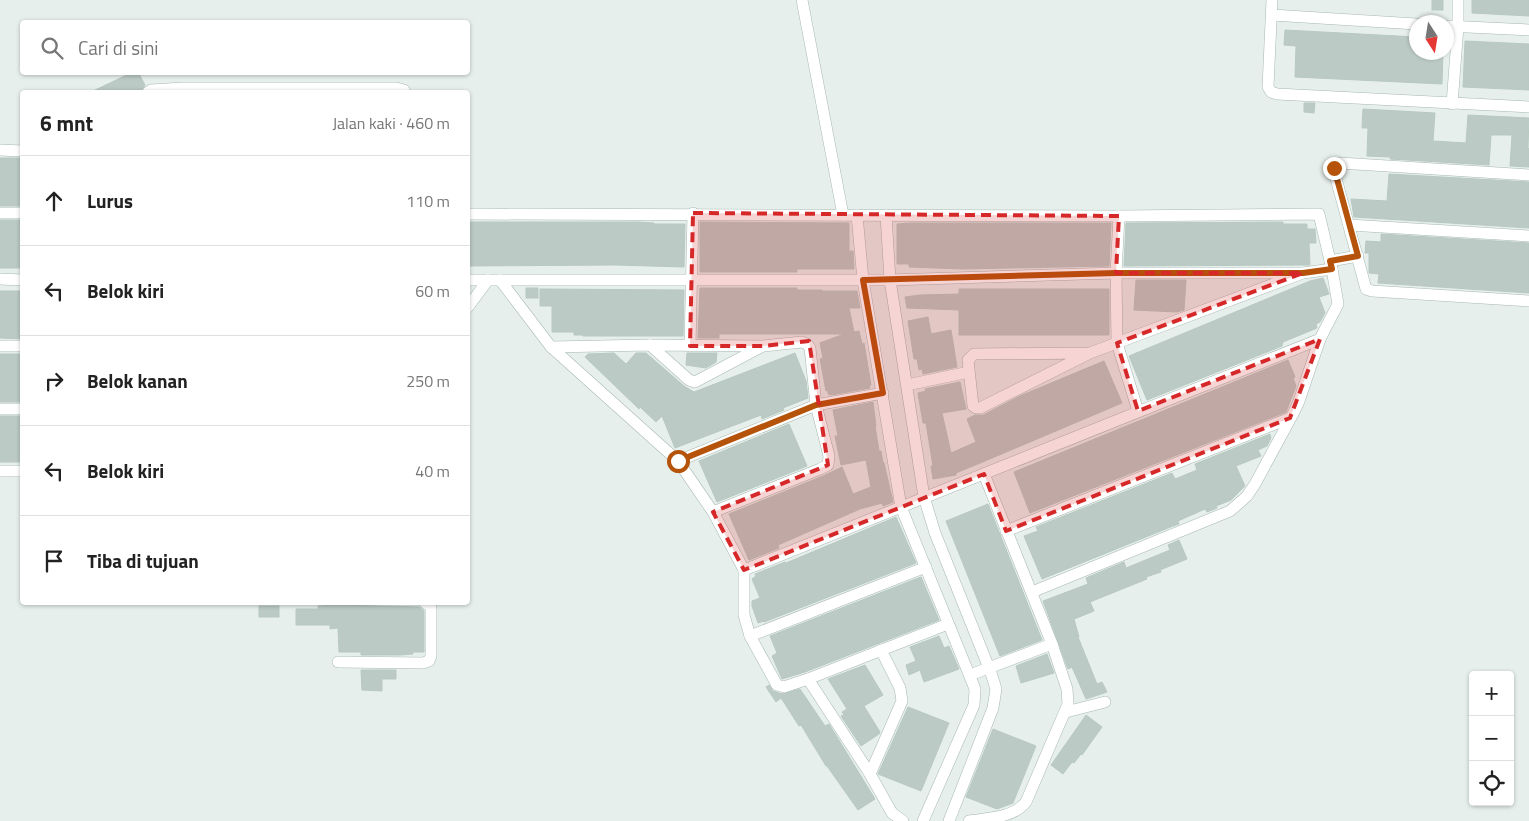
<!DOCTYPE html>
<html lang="id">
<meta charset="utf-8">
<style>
body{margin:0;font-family:"Titillium Web",sans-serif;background:#f6f6f6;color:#222}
.controls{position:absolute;right:15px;bottom:15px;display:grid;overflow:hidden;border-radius:5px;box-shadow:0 1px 4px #0004}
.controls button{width:45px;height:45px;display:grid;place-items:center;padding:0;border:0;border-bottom:1px solid #e0e0e0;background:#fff;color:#222;font:25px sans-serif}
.compass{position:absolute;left:1409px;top:15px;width:45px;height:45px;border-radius:50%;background:#fff;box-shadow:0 1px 4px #0004;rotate:168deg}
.stop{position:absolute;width:15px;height:15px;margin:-11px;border:4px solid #b45309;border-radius:50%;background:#fff}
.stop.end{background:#b45309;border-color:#fff;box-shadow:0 1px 5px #0008}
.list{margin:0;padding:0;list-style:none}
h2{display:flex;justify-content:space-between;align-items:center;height:65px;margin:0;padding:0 20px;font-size:21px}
h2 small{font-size:16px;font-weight:400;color:#767676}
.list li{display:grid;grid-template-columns:32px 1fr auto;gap:15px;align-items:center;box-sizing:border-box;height:90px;padding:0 20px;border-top:1px solid #e0e0e0}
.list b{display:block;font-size:19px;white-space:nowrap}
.list em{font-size:16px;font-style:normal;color:#767676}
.icon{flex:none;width:28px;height:28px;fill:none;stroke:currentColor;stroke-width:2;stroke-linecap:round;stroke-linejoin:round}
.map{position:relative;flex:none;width:1529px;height:821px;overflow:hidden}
.search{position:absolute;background:#fff;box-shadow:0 1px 4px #0004;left:20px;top:20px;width:450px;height:55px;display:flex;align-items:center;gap:12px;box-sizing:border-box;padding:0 18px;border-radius:5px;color:#767676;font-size:19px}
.panel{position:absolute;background:#fff;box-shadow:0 1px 4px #0004;left:20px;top:90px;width:450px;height:515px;border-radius:5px}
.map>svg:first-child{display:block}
.building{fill:#bbcac4;stroke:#b8c9c2}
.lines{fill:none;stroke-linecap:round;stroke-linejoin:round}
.minor-casing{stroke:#a8b8b2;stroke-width:12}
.minor{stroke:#fff;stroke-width:11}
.route{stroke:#b45309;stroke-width:6}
.marked{fill:#d62828;fill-opacity:0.2;stroke:#d62828;stroke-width:4;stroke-dasharray:10 6;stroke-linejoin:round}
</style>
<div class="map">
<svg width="1529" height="821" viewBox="0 0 1529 821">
<rect width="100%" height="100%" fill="#e6efeb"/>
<g class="building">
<rect x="1432" y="0" width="11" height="10"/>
<path d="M1472 0H1529V16L1472 13Z"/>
<path d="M1285 30 1416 37V52H1443L1442 84 1295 77 1296 46 1284 45Z"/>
<path d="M1465 41 1529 44V90L1463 87Z"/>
<path d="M133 72H138L145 85 141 91 138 92H91Z"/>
<path d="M1304 103H1315L1314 113 1304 112Z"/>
<path d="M1363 109 1435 113 1433 141 1466 143 1468 115 1529 118 1528 148 1529 149V167L1510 166 1512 135H1491L1489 165 1390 159V157L1367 156 1368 128H1362Z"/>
<rect x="0" y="158" width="22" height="48"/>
<path d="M1389 174 1529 182V228L1354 217 1351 199 1387 201Z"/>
<rect x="0" y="220" width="22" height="48"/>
<path d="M468 222H638L654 223V224H685L684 267 616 265 468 266Z"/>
<path d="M700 222 849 223V251H853L854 269H797V272H700Z"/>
<path d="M1283 222V224H1307V229H1315L1316 243H1309L1310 265 1124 266 1126 223Z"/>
<path d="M911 223H1111L1109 266 963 269 909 267V264H897V224Z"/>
<path d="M1381 234 1529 243V293L1378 283 1379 274 1369 273V253H1365L1366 241 1381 242Z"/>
<path d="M1323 278 1329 294 1319 297 1325 313 1320 322 1316 324 1317 328 1283 342 1282 346 1147 400 1129 356 1310 281Z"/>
<path d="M1136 280H1186L1184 310 1177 312 1134 310Z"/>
<rect x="526" y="288" width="12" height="10"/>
<path d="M700 288H797V290H822V291H857L860 308H849L854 332 859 331 862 344 864 343 871 385 869 386 870 388 831 395 828 394V390L826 391 820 359 823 358 820 343 844 334H719V338H698Z"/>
<path d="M540 289 684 290 683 336H583V335H574V332H552V306H540Z"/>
<path d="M959 289H1109V335H959V310L907 308 905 297 920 295 959 294Z"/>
<path d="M0 291H22V339L0 338Z"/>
<path d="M928 317 931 334 951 330 957 367 923 374 922 369 919 370 917 359H914L908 321Z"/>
<path d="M614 353 626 364 636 353H646L684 386 694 392 795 353 806 381 808 398 783 408 784 410 762 419 761 415 675 448 662 416 656 422 640 407 639 409 585 357 588 354Z"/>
<path d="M687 353H717L716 362 706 368 686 365Z"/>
<path d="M22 354V402H0V354Z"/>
<path d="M1288 360 1295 377 1293 378 1296 386 1286 412 1030 513 1014 472Z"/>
<path d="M1104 361 1122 403 985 461 956 473V475L933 479 931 466H933L926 423H923L918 393 926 391 925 389 960 382 966 409 942 413 951 453 976 442 967 419 975 415H983L1020 396Z"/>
<path d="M873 402 876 426H875L879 451H881L883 463H884L893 502 883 506 882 503 860 509 778 545 779 548 749 560 729 514 823 476 842 467 853 494 871 487 866 460 841 465 835 436H838L833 410Z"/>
<rect x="0" y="416" width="22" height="46"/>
<path d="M789 424 807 466 717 502 699 461Z"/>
<path d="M1270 434 1271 438 1267 446 1258 450 1261 456 1236 466 1245 486 1231 500 1216 506 1217 508 1207 512 1205 509 1178 521 1179 524 1173 526 1042 579 1024 536 1038 531 1036 527 1172 473 1175 479 1197 470 1195 464Z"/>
<path d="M988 504 1042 640 1000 656 946 521Z"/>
<path d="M896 517 916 563 764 622V621L758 623 752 606V601L760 598 752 579 756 576 755 574 785 562 786 563Z"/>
<path d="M1179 540 1187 559 1160 570 1161 572 1146 577 1147 579 1090 602 1094 611 1074 619 1079 637H1078L1097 684 1102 682 1107 692 1086 699 1072 667 1068 669 1043 601 1088 584 1086 578 1124 562 1126 568 1170 550 1168 545Z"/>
<path d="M921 577 939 620 805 672 782 679 772 656 777 653 770 636Z"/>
<path d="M338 605 419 607 424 611V652H413V654L400 655H361V652H339L338 628 330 629V625H296V609H318V606Z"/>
<rect x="259" y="606" width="20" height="11"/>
<path d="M939 636 944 648 949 646 959 669 924 682 920 670 909 675 906 665 916 661 910 647Z"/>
<path d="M1047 654 1054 673 1021 683 1016 666Z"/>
<path d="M865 665 883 695 864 706 880 732 879 734 861 746 841 716 844 715 842 712 847 709 828 679Z"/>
<path d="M361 670H396V679H382V691L362 690Z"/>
<path d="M769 685 773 691 782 694 800 689 825 726 829 724 875 799 858 810 827 766H826L801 725 799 726 781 698 776 702 766 687Z"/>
<path d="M908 707 949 723 921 791 878 774Z"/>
<path d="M1086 715 1102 727 1082 755 1081 754 1074 763 1072 762 1063 774 1051 765Z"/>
<path d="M993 729 1036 746 1013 803 997 809 966 797Z"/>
</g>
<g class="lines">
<g class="minor-casing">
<g id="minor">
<path d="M802 0 843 215"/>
<path d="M1272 0 1268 87 1271 92 1277 94 1529 107"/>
<path d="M1272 15 1416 24"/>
<path d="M1446 26 1529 30"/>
<path d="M148 92 151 90 183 88H396L404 90 405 92"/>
<path d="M1452 104 1458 26V0"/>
<path d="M0 150 22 151"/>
<path d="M1529 175 1340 163 1336 166 1334 171 1366 289 1372 291 1529 301"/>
<path d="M0 213H22"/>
<path d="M468 214 1119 216 1319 214 1332 269 1338 304 1320 339 744 570"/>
<path d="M857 215 863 280 901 507 975 689 974 705 923 821"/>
<path d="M886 215 890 280 924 497 935 533 991 673 996 689 993 708 949 821"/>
<path d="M1119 216 1116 273 1117 343 1138 411"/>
<path d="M1349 225 1529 236"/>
<path d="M1330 261 1358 256"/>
<path d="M0 279 22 280"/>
<path d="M468 280H890L1116 273H1303"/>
<path d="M500 280 551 347 678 461 713 512 744 570V615L750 636 777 685 784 687 808 679 948 624"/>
<path d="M468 307 488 280"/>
<path d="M650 345 689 380 695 382 761 347"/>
<path d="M0 346H22"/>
<path d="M690 346 693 213"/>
<path d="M551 347 650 345 763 346 802 342 807 344 810 348 816 405 829 456 828 465 820 469 713 512"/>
<path d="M1090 353 974 354 968 360 973 406 976 408H980L1090 353 1303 273 1332 269"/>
<path d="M907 385 969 372"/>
<path d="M0 409H22"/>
<path d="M678 461 816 405 883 393"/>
<path d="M0 471H22"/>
<path d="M1006 531 1290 418"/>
<path d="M1032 592 1230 511 1247 496 1255 484 1294 412 1299 401 1320 339"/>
<path d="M750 636 926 567"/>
<path d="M338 662 423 663 429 661 431 656V607L424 602"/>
<path d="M970 675 1052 644"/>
<path d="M808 679 870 774 892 813 903 821"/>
<path d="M1066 712 1105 702"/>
<path d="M870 774 902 701 900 688 881 650"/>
<path d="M969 821C989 818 1013 818 1026 802L1068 704 1067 689 1052 644 984 474"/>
</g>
</g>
<use href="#minor" class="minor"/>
</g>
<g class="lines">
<path class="route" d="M678 461 816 405 883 393 863 280 1116 273H1303L1332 269 1330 261 1358 256 1334 168"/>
</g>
<path class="marked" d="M693 213 1119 216 1116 273H1303L1117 343 1138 411 1320 339 1290 418 1006 531 984 474 744 570 713 512 828 465 809 341 763 346H690Z"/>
</svg>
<div class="controls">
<button>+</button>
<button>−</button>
<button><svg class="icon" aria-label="locate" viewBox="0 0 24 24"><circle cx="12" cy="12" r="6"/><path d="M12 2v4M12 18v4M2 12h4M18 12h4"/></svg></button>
</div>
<svg class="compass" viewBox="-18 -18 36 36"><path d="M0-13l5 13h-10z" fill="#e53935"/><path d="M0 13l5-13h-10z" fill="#767676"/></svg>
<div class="stop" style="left:678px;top:461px"></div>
<div class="stop end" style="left:1334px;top:168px"></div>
<div class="search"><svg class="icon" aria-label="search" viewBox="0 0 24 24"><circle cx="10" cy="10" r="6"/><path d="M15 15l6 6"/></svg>Cari di sini</div>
<section class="panel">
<h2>6 mnt<small>Jalan kaki · 460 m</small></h2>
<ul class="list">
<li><svg class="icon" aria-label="ahead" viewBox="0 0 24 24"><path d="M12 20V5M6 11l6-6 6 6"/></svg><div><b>Lurus</b></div><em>110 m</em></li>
<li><svg class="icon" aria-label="left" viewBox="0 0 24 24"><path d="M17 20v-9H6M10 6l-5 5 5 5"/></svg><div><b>Belok kiri</b></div><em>60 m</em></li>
<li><svg class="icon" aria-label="right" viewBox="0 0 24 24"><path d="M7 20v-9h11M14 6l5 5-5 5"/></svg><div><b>Belok kanan</b></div><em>250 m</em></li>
<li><svg class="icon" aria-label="left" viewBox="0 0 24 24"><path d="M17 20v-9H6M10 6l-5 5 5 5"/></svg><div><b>Belok kiri</b></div><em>40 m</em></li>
<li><svg class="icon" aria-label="arrive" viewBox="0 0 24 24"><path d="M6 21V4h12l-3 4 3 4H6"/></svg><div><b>Tiba di tujuan</b></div></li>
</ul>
</section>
</div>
